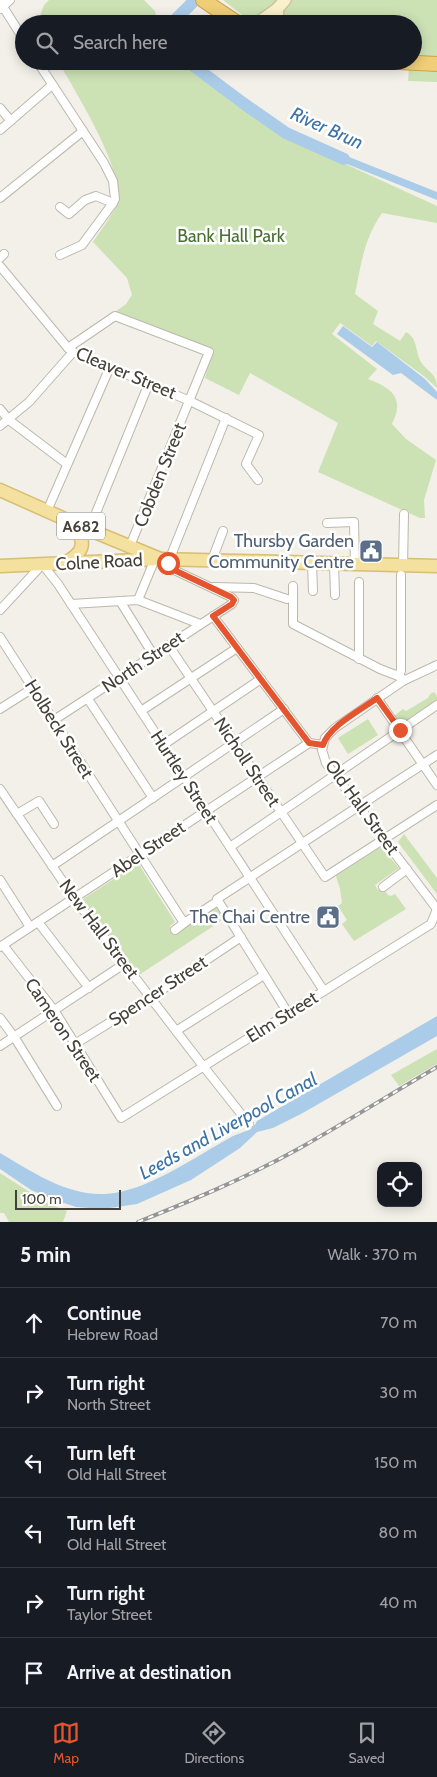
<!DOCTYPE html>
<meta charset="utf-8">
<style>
body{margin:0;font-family:Cabin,sans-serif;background:#242831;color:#f1f3f6}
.controls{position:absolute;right:15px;bottom:15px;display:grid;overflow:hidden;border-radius:10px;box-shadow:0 2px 12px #0003}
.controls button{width:45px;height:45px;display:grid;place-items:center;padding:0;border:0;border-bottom:1px solid #363941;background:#171b24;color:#f1f3f6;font:25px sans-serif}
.scale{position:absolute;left:15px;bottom:12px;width:106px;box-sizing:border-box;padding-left:5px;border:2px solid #454138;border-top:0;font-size:14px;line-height:18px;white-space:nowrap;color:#454138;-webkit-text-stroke:4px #fff;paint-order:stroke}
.stop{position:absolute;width:15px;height:15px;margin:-11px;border:4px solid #e4542e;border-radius:50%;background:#fff}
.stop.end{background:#e4542e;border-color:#fff;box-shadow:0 1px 5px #0008}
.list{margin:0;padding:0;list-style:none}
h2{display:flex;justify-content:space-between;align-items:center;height:65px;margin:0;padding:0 20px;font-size:21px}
h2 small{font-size:16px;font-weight:400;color:#9ea1a6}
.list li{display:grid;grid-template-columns:32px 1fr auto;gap:15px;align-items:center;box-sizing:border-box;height:70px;padding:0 20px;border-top:1px solid #363941}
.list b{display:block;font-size:19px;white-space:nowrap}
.list p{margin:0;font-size:16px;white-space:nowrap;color:#9ea1a6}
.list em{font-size:16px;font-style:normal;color:#9ea1a6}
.icon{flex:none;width:28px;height:28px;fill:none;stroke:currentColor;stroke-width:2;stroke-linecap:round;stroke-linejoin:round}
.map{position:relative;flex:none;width:437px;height:1222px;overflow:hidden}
.search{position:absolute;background:#171b24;box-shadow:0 2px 12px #0003;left:15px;right:15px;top:15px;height:55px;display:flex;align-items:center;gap:12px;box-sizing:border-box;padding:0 18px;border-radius:28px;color:#9ea1a6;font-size:19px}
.sheet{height:485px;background:#171b24}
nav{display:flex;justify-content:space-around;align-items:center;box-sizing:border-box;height:70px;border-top:1px solid #363941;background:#171b24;font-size:14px;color:#9ea1a6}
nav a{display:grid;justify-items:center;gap:2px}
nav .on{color:#e4542e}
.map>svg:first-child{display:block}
.green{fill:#cce2b5}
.water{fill:#abcce9}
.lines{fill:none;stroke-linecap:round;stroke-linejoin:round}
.river{stroke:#abcce9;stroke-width:12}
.street-casing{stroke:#bdb8ac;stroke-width:10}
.secondary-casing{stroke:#cdc49d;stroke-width:14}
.primary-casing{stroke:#d7be72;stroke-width:15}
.highway-casing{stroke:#cda348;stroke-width:16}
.street{stroke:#fff;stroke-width:8}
.secondary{stroke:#f9f1cc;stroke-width:11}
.primary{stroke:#f4e1a0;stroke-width:12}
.highway{stroke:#efce77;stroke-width:14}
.rail-casing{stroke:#969696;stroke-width:4}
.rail{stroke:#fff;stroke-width:2;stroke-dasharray:5.5;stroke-linecap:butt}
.route{stroke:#e4542e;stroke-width:6}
.labels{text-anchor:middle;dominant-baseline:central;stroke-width:5;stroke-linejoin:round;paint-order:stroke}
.shield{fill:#fff;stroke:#7d7a74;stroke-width:1}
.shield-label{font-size:16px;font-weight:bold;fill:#454138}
.park-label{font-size:18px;fill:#467131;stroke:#fff}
.street-label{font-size:18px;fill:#454138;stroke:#fff}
.service-label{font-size:18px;fill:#4e5e75;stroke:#fff;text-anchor:end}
.water-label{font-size:19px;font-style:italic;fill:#3c73a6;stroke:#fff}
</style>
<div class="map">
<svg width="437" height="1222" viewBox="0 0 437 1222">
<rect width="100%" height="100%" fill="#f2f0e8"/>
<g class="green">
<path d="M49 0H144L155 11 158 24H37L44 5Z"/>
<path d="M223 0H437V57L413 55V24H258L246 18Z"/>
<path d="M58 61H181L267 127 280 134 437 206V223L382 213C364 239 361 264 355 294L378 311 373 324 400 341 406 332C418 338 415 352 421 362 428 373 437 373 437 388L425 377 376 341 372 346 340 323 332 334 377 369 368 379C392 388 405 398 392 424L406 439 436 460 424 500 425 518H420L318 472 338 423 250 373 239 395 205 378 213 349 115 312 126 304 132 295 127 278 93 242C98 234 118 208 118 200 122 166 76 93 58 61Z"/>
<path d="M409 68 437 69V82L408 81Z"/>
<path d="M434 692 437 696V701L400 726 394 716 403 709 406 711 428 698 430 694Z"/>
<path d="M368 719 378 735 348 754 338 738Z"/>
<path d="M404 834 437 878V894L398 842Z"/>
<path d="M381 847 399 868 375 885 378 890 385 891 388 895 391 896 395 894 406 909 354 941 342 924 347 920 338 906 342 903 340 889 336 876Z"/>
<path d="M138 863 175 922 170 926 174 932 215 906 224 919 139 975 80 901Z"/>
<path d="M437 1049V1064L399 1086 391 1075Z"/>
<path d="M0 1173 47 1203 67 1211 63 1222H9L4 1213H0Z"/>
</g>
<g class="water">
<path d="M329 149 437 192V200L327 156Z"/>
<path d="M343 326 372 347 377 342 425 379 437 392V400L401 373 393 375 337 334Z"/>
<path d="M437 1016V1036L301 1114 273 1128 257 1132 240 1148 191 1180 137 1204 103 1209 76 1207 52 1199 31 1190 0 1169V1153C31 1171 67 1196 105 1194 147 1192 196 1156 233 1136 242 1132 253 1131 257 1121Z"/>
</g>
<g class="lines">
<g class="river">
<path d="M174 24 175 20 195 0"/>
<path d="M187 61 243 103 286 133 344 159"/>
</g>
<g class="street-casing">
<g id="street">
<path d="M0 2 24 40"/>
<path d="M0 9 10 0"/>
<path d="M37 61 104 163 113 181 115 199 113 203 82 245 60 255"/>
<path d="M0 108 11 121"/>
<path d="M0 130 52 85"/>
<path d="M0 198 83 131"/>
<path d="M60 207 69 214 85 200 96 196 113 203"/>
<path d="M0 258 4 254"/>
<path d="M0 266 68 348 73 352 190 401 259 435 246 464 258 480"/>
<path d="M68 348 115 316 209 352 130 546"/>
<path d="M0 409 9 420 67 464"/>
<path d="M0 426 29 402 73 352"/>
<path d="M47 511 110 367"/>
<path d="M327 523 354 522 355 564"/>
<path d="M89 530 149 383"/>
<path d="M212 560 223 531"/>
<path d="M312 563 313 591"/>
<path d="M42 564 58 584 324 991"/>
<path d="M334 564 335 595"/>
<path d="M403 566 404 514"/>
<path d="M359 582V659"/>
<path d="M293 586V624L380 669 401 677 403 681"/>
<path d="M214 587 254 588 287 599"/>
<path d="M138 600 155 559"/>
<path d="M120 601 154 656"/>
<path d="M71 604 138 600 200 624"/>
<path d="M0 610 38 569V565"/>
<path d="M213 616 309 743"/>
<path d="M0 637 184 923 218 901"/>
<path d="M169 646 325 877 437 805"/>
<path d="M437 665 403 681 335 728 325 738 322 750 326 763 335 775 437 909"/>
<path d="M398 676 401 671V575"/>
<path d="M377 698 437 785"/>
<path d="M88 699 153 798"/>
<path d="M0 709 33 688"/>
<path d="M141 711 237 648"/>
<path d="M54 720 232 604 234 600 231 597 172 569 168 563 226 418"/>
<path d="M163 745 261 679"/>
<path d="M0 789 74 898 203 1066"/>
<path d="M17 814 39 801 54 824"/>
<path d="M230 847 437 705"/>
<path d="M52 866 284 709"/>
<path d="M0 880 30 927"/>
<path d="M383 887 407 869"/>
<path d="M38 922 89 988"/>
<path d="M175 930 184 923"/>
<path d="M3 945 54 1010 121 1118 431 924 437 909"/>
<path d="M0 947 309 743 323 745"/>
<path d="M288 1013 217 899 437 755"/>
<path d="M0 1018 15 1038 57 1106"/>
<path d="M176 1031 264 975"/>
<path d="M75 1044 151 997 241 937"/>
<path d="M0 1046 124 964"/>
<path d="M204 1067 249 1124"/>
</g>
</g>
<g class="secondary-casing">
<g id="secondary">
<path d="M277 9 279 24"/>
<path d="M256 24 277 9 285 0"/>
</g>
</g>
<g class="primary-casing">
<g id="primary">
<path d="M0 490 85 528 158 558"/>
<path d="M65 563C86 551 86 542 73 523"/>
<path d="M0 566 160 559 437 566"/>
</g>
</g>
<g class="highway-casing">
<g id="highway">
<path d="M203 0 239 24"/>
<path d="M380 61 437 64"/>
</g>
</g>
<use href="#street" class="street"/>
<use href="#secondary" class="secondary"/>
<use href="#primary" class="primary"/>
<use href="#highway" class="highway"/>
<g class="rail-casing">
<path id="rail" d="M138 1222C193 1200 248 1177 300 1148 346 1122 391 1094 437 1067"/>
</g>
<use href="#rail" class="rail"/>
</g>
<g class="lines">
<path class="route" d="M168 563 172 569 231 597 234 600 232 604 213 616 309 743 323 745C329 726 361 710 377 698L400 730"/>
</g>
<defs>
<g id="civic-square" transform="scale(1.25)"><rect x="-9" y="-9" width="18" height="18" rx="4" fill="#5c6f8a" stroke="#fff"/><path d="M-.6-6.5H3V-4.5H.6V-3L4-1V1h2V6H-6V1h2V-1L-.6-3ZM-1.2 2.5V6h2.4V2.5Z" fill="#fff"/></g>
</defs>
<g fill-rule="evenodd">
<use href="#civic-square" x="371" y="551"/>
<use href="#civic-square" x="328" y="917"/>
</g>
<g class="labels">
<rect class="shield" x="57" y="512.5" width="48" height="27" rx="4"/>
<g class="shield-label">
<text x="81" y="526">A682</text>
</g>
<g class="park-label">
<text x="231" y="236">Bank Hall Park</text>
</g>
<g class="street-label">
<text transform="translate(126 373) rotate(23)">Cleaver Street</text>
<text transform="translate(160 475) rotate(-68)">Cobden Street</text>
<text transform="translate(99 562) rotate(-3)">Colne Road</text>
<text transform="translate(143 662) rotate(-34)">North Street</text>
<text transform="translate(59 729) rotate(58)">Holbeck Street</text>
<text transform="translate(247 762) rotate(56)">Nicholl Street</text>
<text transform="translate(184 777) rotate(57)">Hurtley Street</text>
<text transform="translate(362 807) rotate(54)">Old Hall Street</text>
<text transform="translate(148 849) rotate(-34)">Abel Street</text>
<text transform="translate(99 929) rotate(53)">New Hall Street</text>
<text transform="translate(158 991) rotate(-33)">Spencer Street</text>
<text transform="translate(282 1017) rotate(-32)">Elm Street</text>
<text transform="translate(63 1030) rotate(56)">Cameron Street</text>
</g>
<g class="service-label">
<text x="354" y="541">Thursby Garden<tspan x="354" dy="21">Community Centre</tspan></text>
<text x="310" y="917">The Chai Centre</text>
</g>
<g class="water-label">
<text transform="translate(327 128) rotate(24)">River Brun</text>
<text transform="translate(228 1126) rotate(-29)">Leeds and Liverpool Canal</text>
</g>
</g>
</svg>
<div class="controls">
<button><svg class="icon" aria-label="locate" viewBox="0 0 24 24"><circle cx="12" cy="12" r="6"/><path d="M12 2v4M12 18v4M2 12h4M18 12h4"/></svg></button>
</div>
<div class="scale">100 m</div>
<div class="stop" style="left:168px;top:563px"></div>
<div class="stop end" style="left:400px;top:730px"></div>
<div class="search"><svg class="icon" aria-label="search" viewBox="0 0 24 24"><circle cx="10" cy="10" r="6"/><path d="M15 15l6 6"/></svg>Search here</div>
</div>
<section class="sheet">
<h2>5 min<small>Walk · 370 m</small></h2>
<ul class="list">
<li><svg class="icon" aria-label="ahead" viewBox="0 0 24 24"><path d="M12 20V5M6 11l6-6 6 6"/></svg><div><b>Continue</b><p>Hebrew Road</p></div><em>70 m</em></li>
<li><svg class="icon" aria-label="right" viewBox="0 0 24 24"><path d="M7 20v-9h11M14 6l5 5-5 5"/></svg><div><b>Turn right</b><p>North Street</p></div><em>30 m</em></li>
<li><svg class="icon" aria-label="left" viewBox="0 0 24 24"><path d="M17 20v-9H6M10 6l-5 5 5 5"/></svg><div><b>Turn left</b><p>Old Hall Street</p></div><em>150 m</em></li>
<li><svg class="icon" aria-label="left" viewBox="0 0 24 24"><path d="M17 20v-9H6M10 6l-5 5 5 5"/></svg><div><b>Turn left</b><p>Old Hall Street</p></div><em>80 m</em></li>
<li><svg class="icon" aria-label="right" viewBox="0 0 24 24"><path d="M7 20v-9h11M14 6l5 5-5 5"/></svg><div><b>Turn right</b><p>Taylor Street</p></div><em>40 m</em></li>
<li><svg class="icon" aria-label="arrive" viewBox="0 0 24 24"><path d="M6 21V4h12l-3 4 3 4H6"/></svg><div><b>Arrive at destination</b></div></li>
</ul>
</section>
<nav>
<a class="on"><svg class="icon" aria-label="map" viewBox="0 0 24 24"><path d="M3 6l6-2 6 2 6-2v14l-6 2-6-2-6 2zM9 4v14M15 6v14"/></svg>Map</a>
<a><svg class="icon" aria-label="directions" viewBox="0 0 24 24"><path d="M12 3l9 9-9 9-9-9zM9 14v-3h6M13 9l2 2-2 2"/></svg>Directions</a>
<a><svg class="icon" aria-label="saved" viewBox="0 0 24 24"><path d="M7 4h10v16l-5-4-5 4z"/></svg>Saved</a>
</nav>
